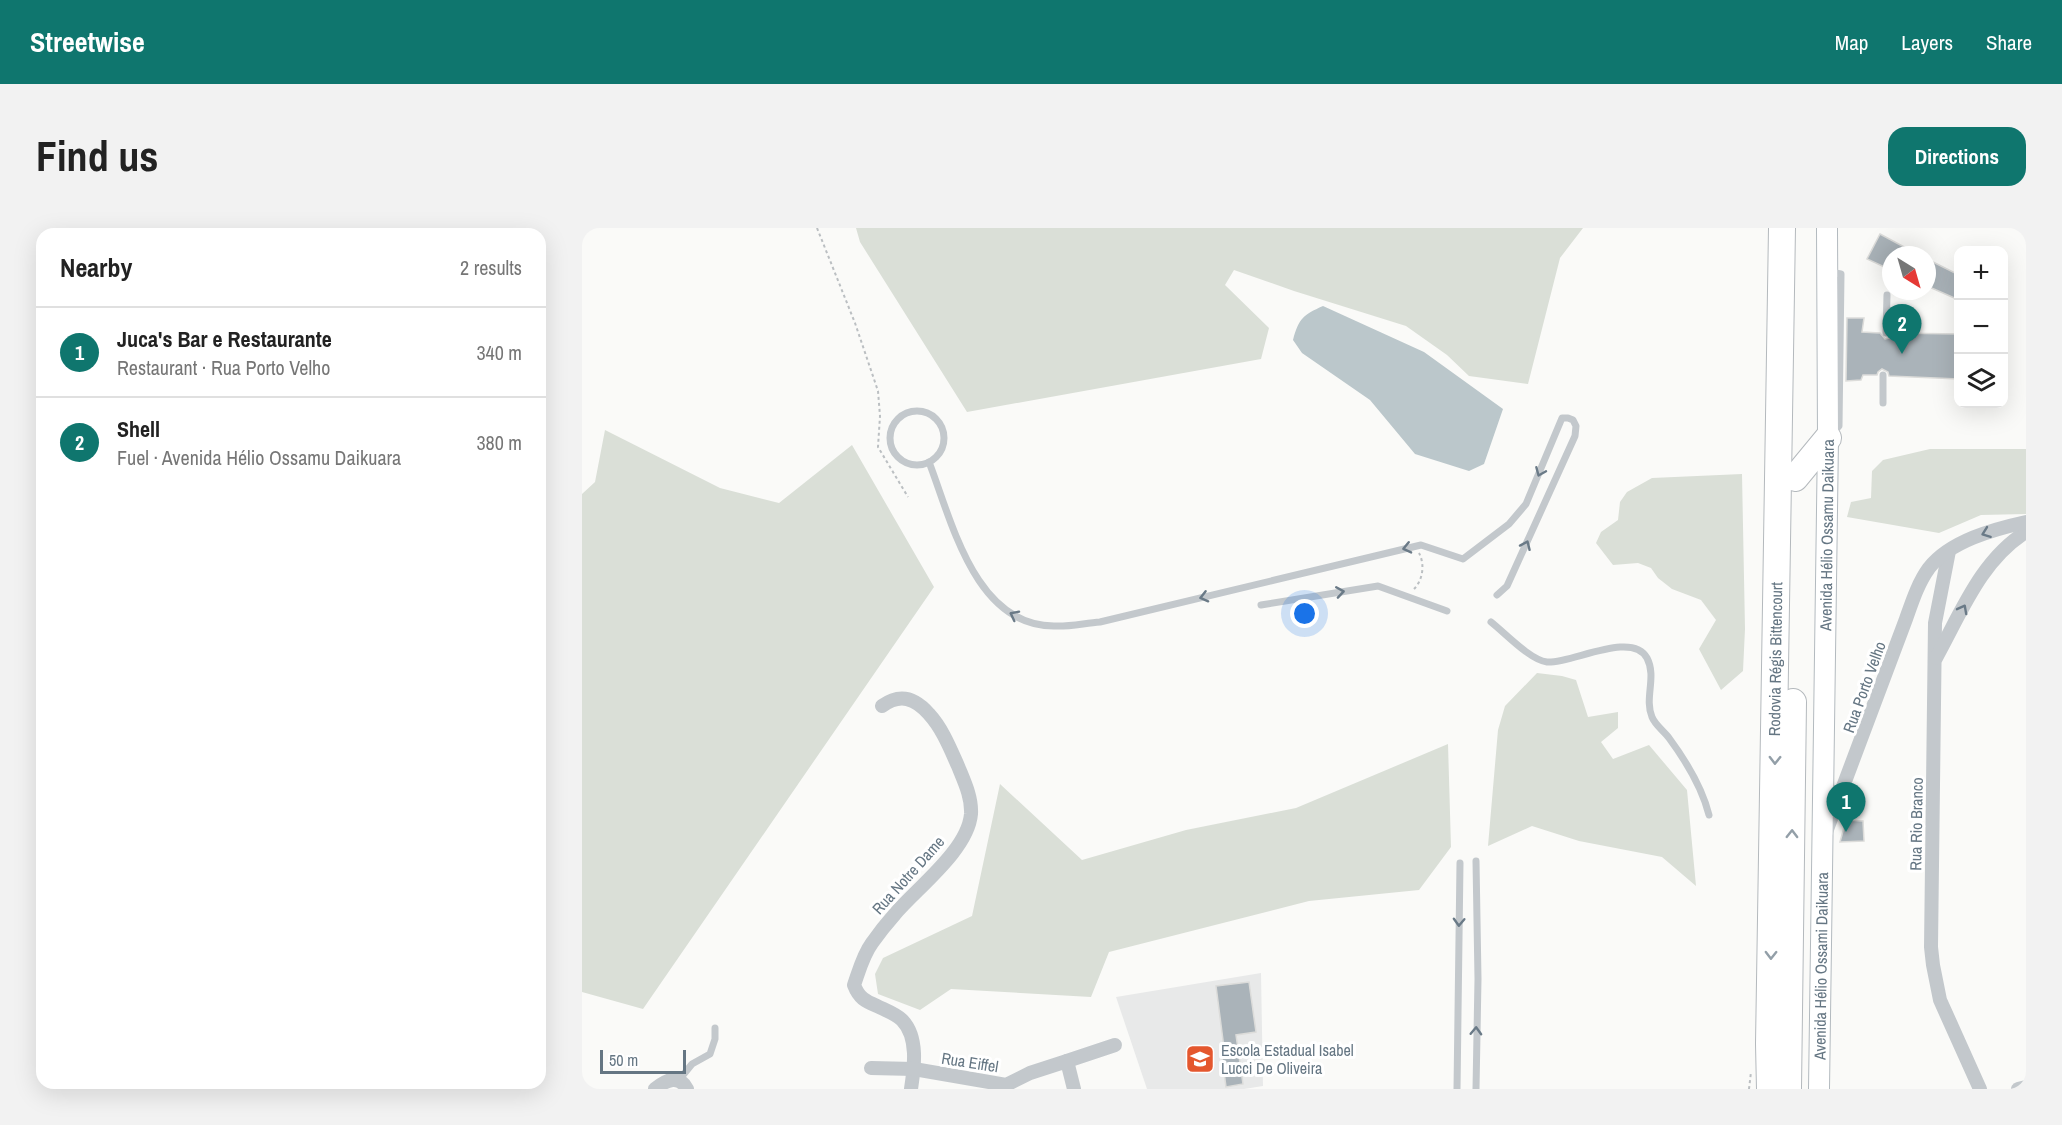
<!DOCTYPE html>
<meta charset="utf-8">
<style>
body{margin:0;font-family:"Archivo Narrow",sans-serif;background:#f2f2f2;color:#222}
.controls{position:absolute;right:18px;top:18px;display:grid;overflow:hidden;border-radius:12px;box-shadow:0 6px 24px #0002}
.controls button{width:54px;height:54px;display:grid;place-items:center;padding:0;border:0;border-bottom:2px solid #e0e0e0;background:#fff;color:#222;font:30px sans-serif}
.compass{position:absolute;left:1300px;top:18px;width:54px;height:54px;border-radius:50%;background:#fff;box-shadow:0 6px 24px #0002;rotate:143deg}
.scale{position:absolute;left:18px;bottom:15px;width:86px;box-sizing:border-box;padding-left:6px;border:3px solid #657683;border-top:0;font-size:16px;line-height:21px;white-space:nowrap;color:#657683;-webkit-text-stroke:4px #fff;paint-order:stroke}
.you{position:absolute;left:723px;top:386px;width:21px;height:21px;margin:-15px;border:4px solid #fff;border-radius:50%;background:#1a73e8;box-shadow:0 0 0 9px #1a73e833}
.badge{display:grid;place-items:center;width:39px;height:39px;border-radius:50%;background:#0f766e;color:#fff;font-size:20px;font-weight:700}
.pin{position:absolute;translate:-50% -50px;filter:drop-shadow(0 2px 3px #0008)}
.pin::after{content:'';position:absolute;top:32px;width:21px;height:18px;background:inherit;clip-path:polygon(0 0,100% 0,50% 100%)}
.list{margin:0;padding:0;list-style:none}
h2{display:flex;justify-content:space-between;align-items:center;height:78px;margin:0;padding:0 24px;font-size:26px}
h2 small{font-size:20px;font-weight:400;color:#767676}
.list li{display:grid;grid-template-columns:39px 1fr auto;gap:18px;align-items:center;box-sizing:border-box;height:90px;padding:0 24px;border-top:2px solid #e0e0e0}
.list b{display:block;font-size:22px;white-space:nowrap}
.list p{margin:0;font-size:20px;white-space:nowrap;color:#767676}
.list em{font-size:20px;font-style:normal;color:#767676}
.icon{flex:none;width:33px;height:33px;fill:none;stroke:currentColor;stroke-width:2;stroke-linecap:round;stroke-linejoin:round}
.map{position:relative;flex:none;width:1444px;height:861px;overflow:hidden;border-radius:18px}
header{display:flex;align-items:center;gap:36px;box-sizing:border-box;height:84px;padding:0 30px;background:#0f766e;color:#fff}
header strong{font-size:28px}
nav{display:flex;gap:33px;margin-inline-start:auto;font-size:21px}
.intro{display:flex;align-items:center;justify-content:space-between;box-sizing:border-box;height:144px;padding:0 36px}
h1{margin:0;font-size:42px}
.button{padding:15px 27px;border-radius:18px;background:#0f766e;color:#fff;font-size:21px;font-weight:700}
main{display:flex;gap:36px;padding:0 36px}
aside{flex:1;background:#fff;border-radius:18px;box-shadow:0 6px 24px #0002}
.map>svg:first-child{display:block}
.built{fill:#e8e9e9}
.green{fill:#dadfd7}
.water{fill:#bbc7cb}
.building{fill:#aab3b9;stroke:#dcdcda;stroke-width:1.5}
.lines{fill:none;stroke-linecap:round;stroke-linejoin:round}
.secondary-casing{stroke:#b3babf;stroke-width:22}
.highway-casing{stroke:#b4b9bd;stroke-width:28}
.path{stroke:#bbbfc2;stroke-width:2;stroke-dasharray:3 3;stroke-linecap:butt}
.lane{stroke:#c3c8cc;stroke-width:7}
.street{stroke:#c3c8cc;stroke-width:14}
.secondary{stroke:#fff;stroke-width:20}
.highway{stroke:#fff;stroke-width:26}
.oneway{stroke:#6a7a87}
.oneway2{stroke:#939fa8}
.labels{text-anchor:middle;dominant-baseline:central;stroke-width:6;stroke-linejoin:round;paint-order:stroke}
.street-label{font-size:16px;fill:#657683;stroke:#fff}
.poi-label{font-size:16px;fill:#657683;stroke:#fff;text-anchor:start}
</style>
<header>
<strong>Streetwise</strong>
<nav><a>Map</a><a>Layers</a><a>Share</a></nav>
</header>
<div class="intro"><h1>Find us</h1><a class="button">Directions</a></div>
<main>
<aside>
<h2>Nearby<small>2 results</small></h2>
<ul class="list">
<li><span class="badge">1</span><div><b>Juca's Bar e Restaurante</b><p>Restaurant · Rua Porto Velho</p></div><em>340 m</em></li>
<li><span class="badge">2</span><div><b>Shell</b><p>Fuel · Avenida Hélio Ossamu Daikuara</p></div><em>380 m</em></li>
</ul>
</aside>
<div class="map">
<svg width="1444" height="861" viewBox="0 0 1444 861">
<rect width="100%" height="100%" fill="#fafaf8"/>
<path class="built" d="M679 745 681 858 662 861H565L534 769Z"/>
<g class="green">
<path d="M274 0H1001L978 30 946 156 887 148 865 127 824 98 712 63 652 42 643 57 687 100 679 131 385 184 278 14Z"/>
<path d="M23 202 138 260 197 275 270 217 352 359 61 781 0 764V266L13 254Z"/>
<path d="M1348 221H1444V286L1399 287 1357 305 1265 289 1269 274 1289 270 1290 243 1301 232Z"/>
<path d="M1160 246 1163 401 1161 443 1139 462 1117 421 1134 392 1119 372 1090 361 1076 350 1069 340 1056 335 1031 337 1014 315 1019 304 1036 292 1038 274 1045 264 1070 250Z"/>
<path d="M955 445 980 448 994 452 1006 489 1036 484V500L1019 514 1031 531 1067 517 1105 562 1114 658 1080 629 997 613 950 598 906 618 916 502 923 478Z"/>
<path d="M866 516 869 619 837 662 727 673 527 724 509 769 369 761 338 782 296 766 293 746 301 730 390 688 418 556 500 632 604 602 714 580Z"/>
</g>
<path class="water" d="M741 78 842 124 921 181 902 236 887 243 833 226 788 172 720 125 711 112C717 90 721 87 741 78Z"/>
<g class="building">
<path d="M1298 6 1337 27H1309V42L1285 31Z"/>
<path d="M1345 31 1377 47V72L1345 58Z"/>
<path d="M1265 90H1282L1280 104 1298 105 1303 111 1307 110 1310 105 1377 106V151L1307 148 1306 144 1300 141 1296 144 1295 147H1281L1279 152 1264 153Z"/>
<path d="M1264 592 1281 593 1282 613 1258 614Z"/>
<path d="M667 754 674 804 654 807 661 856 644 859 639 821 642 820 634 758Z"/>
</g>
<g class="lines">
<g class="secondary-casing">
<g id="secondary">
<path id="s1" d="M1237 861 1246 210 1245 0"/>
</g>
</g>
<g class="highway-casing">
<g id="highway">
<path d="M1213 250 1246 210"/>
<path id="s2" d="M1188 861 1187 816 1200 0"/>
<path d="M1206 861 1211 474"/>
</g>
</g>
<g class="path">
<path d="M235 0 273 95 296 163 298 188 296 219 326 269"/>
<path d="M832 361C841 352 843 336 837 325"/>
<path d="M1167 861 1169 844"/>
</g>
<g class="lane">
<path d="M1248 44 1259 46 1257 198 1250 206"/>
<path d="M1304 105 1305 67"/>
<path d="M1301 175V147"/>
<circle cx="335" cy="210" r="27"/>
<path d="M347 234C370 294 393 398 472 398 487 399 503 395 518 394L839 317 881 331 927 296 944 276 980 190H986L991 192 994 198 993 208 925 358 915 367"/>
<path d="M679 377 796 358 865 383"/>
<path d="M909 394C923 405 948 432 965 434 989 436 1050 402 1065 430 1075 449 1062 470 1070 489 1073 497 1082 503 1087 510 1104 533 1120 559 1127 587"/>
<path d="M894 633 896 751 894 861"/>
<path d="M97 852 110 836 128 826 133 811V800"/>
<path d="M875 861 878 635"/>
</g>
<g class="street">
<path d="M1367 323 1353 395 1349 719 1351 737 1358 772 1398 861"/>
<path d="M1354 430C1379 385 1399 332 1444 304"/>
<path d="M300 478C318 465 333 470 347 486 360 500 368 520 376 538 382 553 390 569 389 586 386 622 335 660 313 686 305 695 297 705 290 715 281 727 277 743 272 757 277 770 283 773 295 778 303 782 314 786 320 792 337 809 332 841 329 861"/>
<path d="M1244 604 1324 391C1330 374 1336 355 1347 340 1368 313 1412 301 1444 294"/>
<path d="M485 833 533 817"/>
<path d="M289 840 332 841 424 857 448 845 485 833 492 861"/>
<path d="M73 861C84 852 97 846 105 861"/>
<path d="M1436 861 1444 859"/>
</g>
<use href="#secondary" class="secondary"/>
<use href="#highway" class="highway"/>
</g>
<defs><path id="oneway-chevron" d="M-2-3.5L2.5 0L-2 3.5" fill="none" stroke-width="1.6" stroke-linecap="round" stroke-linejoin="round" transform="scale(1.5)"/></defs>
<g class="oneway">
<use href="#oneway-chevron" transform="translate(958 244) rotate(113)"/>
<use href="#oneway-chevron" transform="translate(1404 305) rotate(160)"/>
<use href="#oneway-chevron" transform="translate(944 317) rotate(-66)"/>
<use href="#oneway-chevron" transform="translate(825 320) rotate(167)"/>
<use href="#oneway-chevron" transform="translate(758 364) rotate(-9)"/>
<use href="#oneway-chevron" transform="translate(622 369) rotate(166)"/>
<use href="#oneway-chevron" transform="translate(1381 381) rotate(-62)"/>
<use href="#oneway-chevron" transform="translate(432 387) rotate(-153)"/>
<use href="#oneway-chevron" transform="translate(877 694) rotate(92)"/>
<use href="#oneway-chevron" transform="translate(894 803) rotate(-88)"/>
</g>
<g class="oneway2">
<use href="#oneway-chevron" transform="translate(1193 532) rotate(91)"/>
<use href="#oneway-chevron" transform="translate(1210 606) rotate(-89)"/>
<use href="#oneway-chevron" transform="translate(1189 727) rotate(91)"/>
</g>
<defs>
<g id="school-square" transform="scale(1.5)"><rect x="-9" y="-9" width="18" height="18" rx="4" fill="#e4572e" stroke="#fff"/><path d="M0-5L7-2L0 1L-7-2ZM-4 1L0 2.5L4 1V4Q0 6-4 4Z" fill="#fff"/></g>
</defs>
<g fill-rule="evenodd">
<use href="#school-square" x="618" y="831"/>
</g>
<g class="labels">
<g class="street-label">
<text stroke="none"><textPath href="#s1" startOffset="554">Avenida Hélio Ossamu Daikuara</textPath></text>
<text stroke="none"><textPath href="#s2" startOffset="430">Rodovia Régis Bittencourt</textPath></text>
<text transform="translate(1282 459) rotate(-70)">Rua Porto Velho</text>
<text transform="translate(1334 596) rotate(-89)">Rua Rio Branco</text>
<text transform="translate(326 647) rotate(-48)">Rua Notre Dame</text>
<text stroke="none"><textPath href="#s1" startOffset="123">Avenida Hélio Ossami Daikuara</textPath></text>
<text transform="translate(388 834) rotate(9)">Rua Eiffel</text>
</g>
<g class="poi-label">
<text x="639" y="822">Escola Estadual Isabel<tspan x="639" dy="18">Lucci De Oliveira</tspan></text>
</g>
</g>
</svg>
<div class="controls">
<button>+</button>
<button>−</button>
<button><svg class="icon" aria-label="layers" viewBox="0 0 24 24"><path d="M12 4l9 5-9 5-9-5zM3 14l9 5 9-5"/></svg></button>
</div>
<svg class="compass" viewBox="-18 -18 36 36"><path d="M0-13l5 13h-10z" fill="#e53935"/><path d="M0 13l5-13h-10z" fill="#767676"/></svg>
<div class="scale">50 m</div>
<div class="you"></div>
<div class="pin badge" style="left:1264px;top:604px">1</div>
<div class="pin badge" style="left:1320px;top:126px">2</div>
</div>
</main>
